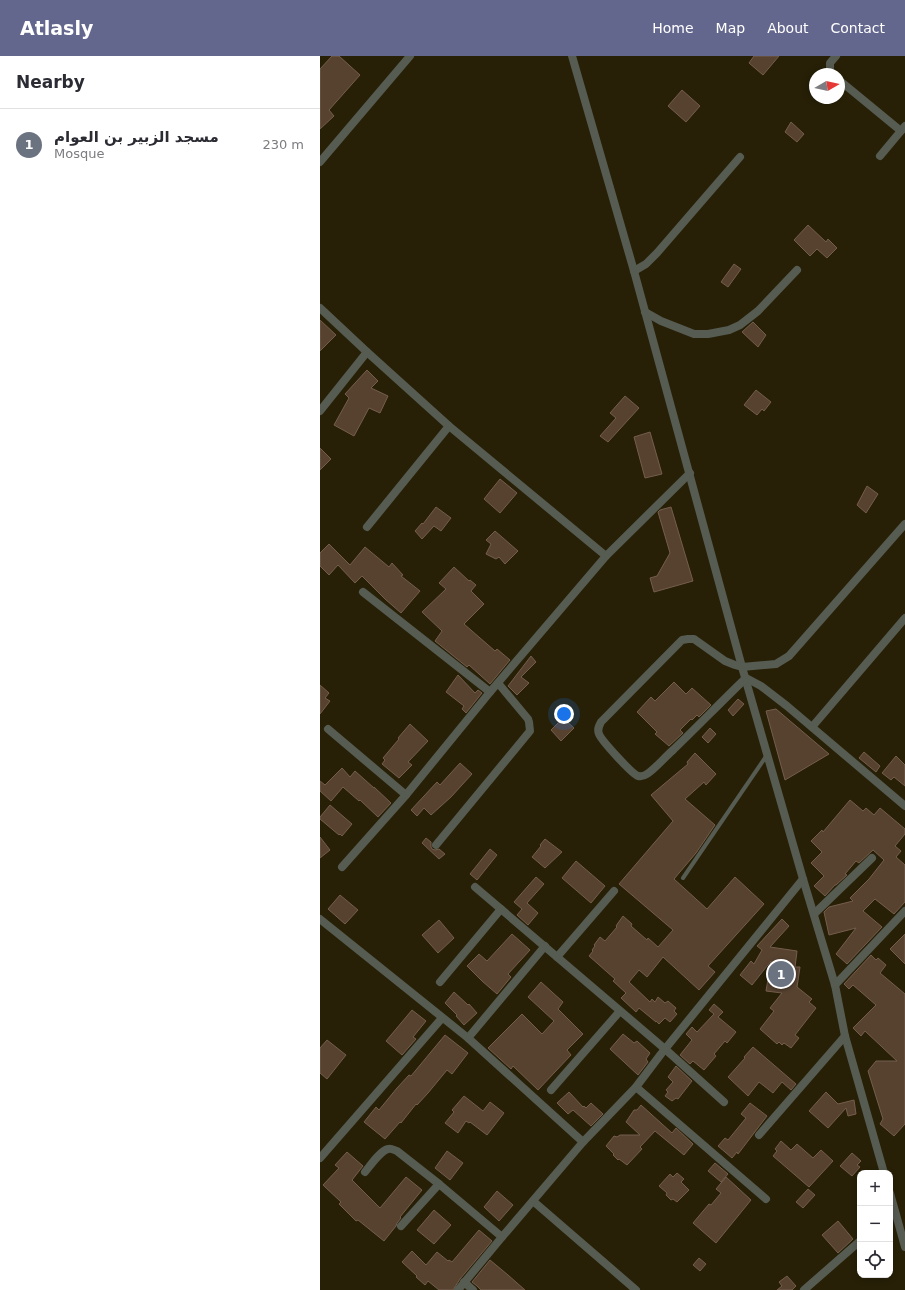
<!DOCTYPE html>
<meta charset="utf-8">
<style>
body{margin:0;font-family:"DejaVu Sans","Noto Sans Arabic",sans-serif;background:#f7f7f7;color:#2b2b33}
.controls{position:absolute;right:12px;bottom:12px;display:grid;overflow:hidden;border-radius:8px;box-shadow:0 2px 6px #0003}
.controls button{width:36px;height:36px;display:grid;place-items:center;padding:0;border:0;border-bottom:1px solid #e1e1e2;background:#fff;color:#2b2b33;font:20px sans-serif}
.compass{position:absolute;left:489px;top:12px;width:36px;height:36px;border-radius:50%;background:#fff;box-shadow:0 2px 6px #0003;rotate:81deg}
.you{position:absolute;left:244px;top:658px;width:14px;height:14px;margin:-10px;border:3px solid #fff;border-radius:50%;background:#1a73e8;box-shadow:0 0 0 6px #1a73e833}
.badge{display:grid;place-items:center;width:26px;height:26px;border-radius:50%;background:#64678d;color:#fff;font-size:13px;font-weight:700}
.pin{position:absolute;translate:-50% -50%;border:2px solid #fff;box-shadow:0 1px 4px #0006}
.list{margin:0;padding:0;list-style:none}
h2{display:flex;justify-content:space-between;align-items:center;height:52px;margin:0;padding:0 16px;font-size:17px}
h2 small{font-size:13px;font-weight:400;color:#7c7c81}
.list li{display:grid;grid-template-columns:26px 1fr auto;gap:12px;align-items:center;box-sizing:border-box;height:72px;padding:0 16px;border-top:1px solid #e1e1e2}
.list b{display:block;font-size:15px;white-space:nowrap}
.list p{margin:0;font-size:13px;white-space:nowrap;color:#7c7c81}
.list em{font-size:13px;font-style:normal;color:#7c7c81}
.icon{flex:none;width:22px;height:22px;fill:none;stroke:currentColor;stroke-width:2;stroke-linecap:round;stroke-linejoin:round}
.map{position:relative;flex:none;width:585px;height:1234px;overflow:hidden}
header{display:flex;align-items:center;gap:24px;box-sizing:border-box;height:56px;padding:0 20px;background:#64678d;color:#fff}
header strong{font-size:19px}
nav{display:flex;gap:22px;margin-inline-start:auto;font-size:14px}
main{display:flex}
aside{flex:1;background:#fff}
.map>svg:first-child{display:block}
.building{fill:#574230;stroke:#755d4c}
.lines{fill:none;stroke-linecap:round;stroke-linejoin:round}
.lane{stroke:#565c51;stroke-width:4}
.street{stroke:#565c51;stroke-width:8}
</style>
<header>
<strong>Atlasly</strong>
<nav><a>Home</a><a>Map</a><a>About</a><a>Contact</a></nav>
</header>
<main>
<aside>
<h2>Nearby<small></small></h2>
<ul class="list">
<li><span class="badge" style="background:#6b7280">1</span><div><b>مسجد الزبير بن العوام</b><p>Mosque</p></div><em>230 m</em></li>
</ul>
</aside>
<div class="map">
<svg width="585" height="1234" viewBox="0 0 585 1234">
<rect width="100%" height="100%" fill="#272007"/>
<g class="building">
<path d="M12 0H19L40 19 9 54 14 60 0 73V13Z"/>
<path d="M434 0H459L443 19 429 7Z"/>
<path d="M362 34 380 50 366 66 348 50Z"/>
<path d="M471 66 484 78 477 86 465 76Z"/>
<path d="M488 169 506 186 508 183 517 192 507 202 497 193 490 200 474 184Z"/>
<path d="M414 208 421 213 408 231 401 226Z"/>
<path d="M0 264 16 279 0 295Z"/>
<path d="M433 266 446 279 438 291 422 276Z"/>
<path d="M47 314 58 325 51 332 68 340 60 357 49 352 34 380 14 369 29 342 25 338Z"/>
<path d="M436 334 451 346 444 355 442 353 437 359 424 349Z"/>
<path d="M305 340 319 352 288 386 280 380 296 362 290 357Z"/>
<path d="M330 376 342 418 325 422 314 381Z"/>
<path d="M0 392 11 403 0 414Z"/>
<path d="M180 423 197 437 180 457 164 443Z"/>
<path d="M547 430 558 438 546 457 537 449Z"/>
<path d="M116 451 131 462 121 475 114 470 102 483 95 475 102 467 103 468Z"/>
<path d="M351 451 373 525 334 536 330 522 337 520 350 497 338 456 340 454Z"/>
<path d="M175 475 198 495 185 508 179 501 176 503 166 498 171 488 166 484Z"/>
<path d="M9 488 30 509 45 491 69 511 72 507 83 519 81 520 100 535 81 557 65 543 42 520 35 527 18 509 9 519 0 510V497Z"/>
<path d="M134 511 149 525 150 524 156 529 151 535 164 548 144 568 175 595 177 593 190 604 170 628 149 609 147 611 115 585 122 575 102 556 126 533 119 527Z"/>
<path d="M211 600 216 606 201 621 209 627 197 639 188 630Z"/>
<path d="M138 619 155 637 158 634 162 637 146 657 142 653 144 650 126 636Z"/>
<path d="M354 626 366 638 372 632 391 649 379 661 377 659 372 664 371 663 360 674 363 677 349 690 335 678 337 676 317 656 331 641 335 645Z"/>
<path d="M0 629 9 637 5 642 10 645 0 658Z"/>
<path d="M418 643 424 648 413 660 408 654Z"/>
<path d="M456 653 509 698 465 724 446 655Z"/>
<path d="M243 662 254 672 241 685 231 674Z"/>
<path d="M90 668 108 685 88 706 92 709 79 722 62 708 65 704 63 702 79 683 78 682Z"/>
<path d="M390 672 396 678 388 687 382 681Z"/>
<path d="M544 696 560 710 556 716 539 702Z"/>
<path d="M375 697 396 718 386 729 384 726 365 743 395 769 376 797 354 823 387 853 415 821 444 848 388 910 395 916 379 934 343 901 327 921 319 914 309 926 330 946 332 943 335 946 338 941 345 947 348 945 356 952 354 955 357 958 350 966 345 962 339 968 336 965V966L319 952 316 956 301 942 306 937 293 925 295 923 269 900 273 895 272 894 275 890 274 889 280 881 285 885 297 871 296 870 298 867 303 860 312 868 311 870 327 884 328 882 338 891 353 874 299 828 353 765 331 739 368 708 367 706Z"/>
<path d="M576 700 585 709V730L574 721 571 724 562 717Z"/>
<path d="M140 707 152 718 131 741 111 759 104 752 97 760 91 754 117 726 120 729Z"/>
<path d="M22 712 30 721 35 715 54 732V731L71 747 58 761 40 744 39 745 23 731 11 745 0 735V725L5 729Z"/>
<path d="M530 744 543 755 546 752 554 759 560 752 585 773V778L575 790 581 795 576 801 585 809V846L574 858 555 843 543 855 562 871 527 908 516 898 536 872 509 879 504 856 509 851 533 845 530 842 549 823 564 804 553 794 539 807 536 805 525 818 527 819 516 829H515L505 840 494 830 504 820 491 807 502 796 491 785 502 774 503 776Z"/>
<path d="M10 749 32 768 22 780 20 778 19 779 0 763V761Z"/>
<path d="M0 781 10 794 0 802Z"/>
<path d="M106 782 111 786V791L112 793 115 794 119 793 125 798 119 803 102 787Z"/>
<path d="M225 783 242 796 225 812 212 801 221 790 220 789Z"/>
<path d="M170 793 177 799 157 824 150 818Z"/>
<path d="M256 805 285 830 271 847 242 822Z"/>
<path d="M216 821 224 828 207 847 218 857 208 869 197 859 202 853 194 846Z"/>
<path d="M20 839 38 854 25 868 8 853Z"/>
<path d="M462 863 469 870 450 891 477 895 475 911H480L477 931 492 943 489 946 496 952 475 979 479 982 471 992 464 987 462 989 459 986 457 988 440 973 454 955 450 952 462 937 446 935 451 905 432 929 420 919 431 905 434 908 442 894 437 890Z"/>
<path d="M119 864 134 882 118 897 102 879Z"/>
<path d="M192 878 210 894 188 918 191 921 177 938 162 925 147 910 159 898 167 905Z"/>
<path d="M585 878V908L570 893Z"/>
<path d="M551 899 556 904 558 902 566 909 560 917 585 938V1068L574 1080 560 1068 563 1063 548 1015 556 1005H577L545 975 541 980 533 972 556 949 533 929 529 933 524 928Z"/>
<path d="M221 926 243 946 238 953 263 978 247 994 251 999 218 1034 193 1010 191 1013 168 992 202 958 222 978 234 965 208 941Z"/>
<path d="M134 936 148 949 149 948 157 957 144 969 136 960 137 959 125 947Z"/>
<path d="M394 948 403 956 398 961 416 976 407 987 405 985 394 998 396 1000 384 1014 373 1005 370 1008 360 999 372 984 366 978 372 971 377 976 394 958 389 954Z"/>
<path d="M92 954 106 965 93 981 96 983 82 999 66 985Z"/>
<path d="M303 978 314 987 317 985 330 997 326 1003 328 1006 318 1019 290 993Z"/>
<path d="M125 979 148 997 132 1018 127 1014 108 1037 97 1049 96 1048 81 1067 80 1066 65 1083 44 1066 56 1051 59 1054 77 1032 89 1019 91 1020Z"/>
<path d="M7 984 26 999 7 1023 0 1017V992Z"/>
<path d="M433 991 476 1028 471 1034 462 1026 453 1037 439 1026 428 1040 408 1021 425 1002 424 1001Z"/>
<path d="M356 1010 372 1025 358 1043 356 1042 352 1045 345 1040 348 1036 346 1034 353 1026 348 1021Z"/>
<path d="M249 1036 263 1051 264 1050 266 1052 271 1047 283 1058 271 1070 253 1054 248 1058 237 1047Z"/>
<path d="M506 1036 518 1048 534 1044 536 1058 528 1060 526 1052 508 1072 489 1055Z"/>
<path d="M144 1040 163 1055 170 1046 184 1057 167 1079 150 1066 149 1067 146 1065 138 1077 125 1067 134 1056 132 1054Z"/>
<path d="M430 1047 447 1060 418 1098 417 1096 412 1102 398 1090 405 1082 408 1084 426 1062 421 1058Z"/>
<path d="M321 1049 352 1077 356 1072 373 1088 364 1099 335 1075 320 1091 322 1093 307 1109 299 1103 298 1104 293 1099 294 1098 286 1090 294 1080 297 1081 300 1079H320L306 1066 314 1054H317Z"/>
<path d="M461 1085 471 1094 477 1088 493 1102 501 1094 513 1105 489 1131 453 1100 457 1095 455 1093Z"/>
<path d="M127 1095 143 1107 130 1124 115 1112Z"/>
<path d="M27 1096 43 1110 32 1124 60 1152 86 1121 102 1134 80 1161 81 1162 77 1167 76 1170 64 1185 38 1164 36 1165 19 1148 21 1146 3 1129 19 1112 15 1109Z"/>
<path d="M532 1097 541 1105 537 1109 540 1111 532 1120 520 1110Z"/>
<path d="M395 1107 408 1118 401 1126 388 1115Z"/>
<path d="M357 1117 364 1123 361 1126 369 1134 357 1146 353 1143 351 1144 346 1139 347 1137 339 1130 350 1118 353 1121Z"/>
<path d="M406 1121 431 1144 396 1187 373 1167 389 1148 391 1149 401 1137 396 1133Z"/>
<path d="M488 1133 495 1139 483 1152 476 1146Z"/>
<path d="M177 1135 193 1149 179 1165 164 1151Z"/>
<path d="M114 1154 131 1169 114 1188 97 1174Z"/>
<path d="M518 1165 533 1183 518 1197 502 1179Z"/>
<path d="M159 1174 172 1185 140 1223 133 1234H119L108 1225 105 1229 96 1221 97 1220 82 1206 92 1195 106 1209 117 1196 128 1205 129 1204 132 1206Z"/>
<path d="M379 1202 386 1208 380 1215 373 1209Z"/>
<path d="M170 1204 188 1219 205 1234H161L157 1230 152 1226Z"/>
<path d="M467 1220 476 1230 472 1234H457L462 1230 459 1226Z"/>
</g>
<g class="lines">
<path class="lane" d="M363 822 447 699"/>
<g class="street">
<path d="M252 0 314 215 422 611 483 823 515 929 525 980 564 1117"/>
<path d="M512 18 510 15V7L516 0"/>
<path d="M519 24 581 75"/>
<path d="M560 100 585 70"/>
<path d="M0 106 90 0"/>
<path d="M314 215 326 208 337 197 420 101"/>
<path d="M0 252 47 296 129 370 286 500"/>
<path d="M325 256 341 265 374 278H388L409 274 420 269 438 255 477 214"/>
<path d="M0 355 47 296"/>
<path d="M585 468 469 600 456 608 422 611 415 609 405 605 374 583H368L362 584 281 666C279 670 277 673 279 678 281 684 312 718 318 720 322 721 324 720 327 718 336 712 344 702 352 695 377 671 401 646 426 622L441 630 467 650 585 750"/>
<path d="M47 471 129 370"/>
<path d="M43 536 170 636"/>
<path d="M492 671 585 562"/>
<path d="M8 673 86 739"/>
<path d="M116 789 210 675 209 666 208 663 178 627"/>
<path d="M22 811 86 739 170 636 286 500 370 417"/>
<path d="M155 831 345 993 404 1046"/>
<path d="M494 858 552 802"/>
<path d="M0 863 148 982 263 1086"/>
<path d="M237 901 294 835"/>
<path d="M120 926 181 853"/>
<path d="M515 929 585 855"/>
<path d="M148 982 225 890"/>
<path d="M316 1031 446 1143"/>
<path d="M231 1034 300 955"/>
<path d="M439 1079 525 980"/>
<path d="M0 1102 122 962"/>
<path d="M45 1116C50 1110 60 1095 68 1093 71 1092 74 1094 77 1095L119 1128 182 1181"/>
<path d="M570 1137 585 1191"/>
<path d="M213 1145 316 1234"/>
<path d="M81 1170 119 1128"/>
<path d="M144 1226 153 1234"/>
<path d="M138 1234 182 1181 263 1086 316 1031 341 998 483 823"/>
<path d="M484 1234 540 1185"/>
</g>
</g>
</svg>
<div class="controls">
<button>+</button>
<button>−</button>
<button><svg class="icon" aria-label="locate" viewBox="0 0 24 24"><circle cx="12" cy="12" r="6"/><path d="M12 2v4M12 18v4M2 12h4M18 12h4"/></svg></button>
</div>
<svg class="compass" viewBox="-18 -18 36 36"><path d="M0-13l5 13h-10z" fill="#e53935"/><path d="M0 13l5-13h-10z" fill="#7c7c81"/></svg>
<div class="you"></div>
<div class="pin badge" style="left:461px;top:918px;background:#6b7280">1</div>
</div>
</main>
